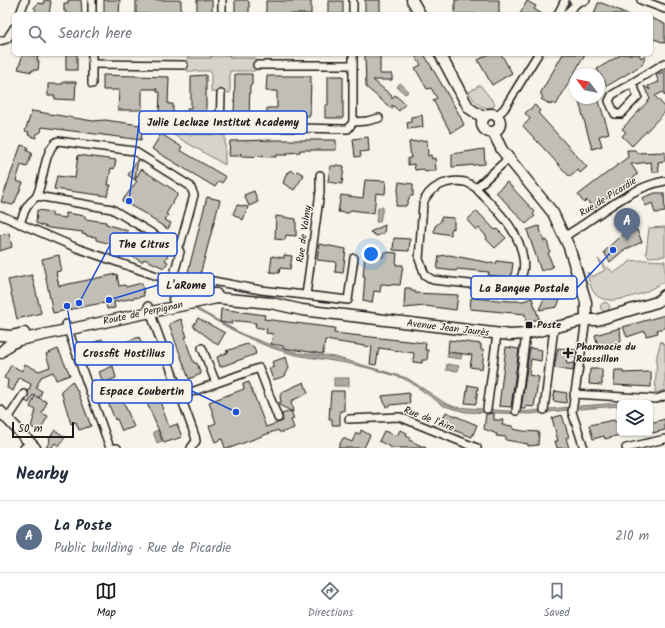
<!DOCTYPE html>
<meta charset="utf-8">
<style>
body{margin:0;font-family:Kalam,sans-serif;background:#f6f6f7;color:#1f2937}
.controls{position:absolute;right:12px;bottom:12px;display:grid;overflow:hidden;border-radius:6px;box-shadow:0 1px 3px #0004}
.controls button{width:36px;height:36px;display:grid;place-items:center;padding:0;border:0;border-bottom:1px solid #e0e1e3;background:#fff;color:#1f2937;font:20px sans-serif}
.compass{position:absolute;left:569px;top:68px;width:36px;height:36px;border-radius:50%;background:#fff;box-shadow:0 1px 3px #0004;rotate:302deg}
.scale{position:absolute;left:12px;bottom:10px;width:62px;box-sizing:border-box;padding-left:4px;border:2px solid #1c1c1c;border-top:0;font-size:11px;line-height:14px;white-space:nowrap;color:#1c1c1c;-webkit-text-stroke:3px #f7f3e8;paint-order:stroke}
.you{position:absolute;left:371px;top:254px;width:14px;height:14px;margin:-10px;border:3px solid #fff;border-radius:50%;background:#1a73e8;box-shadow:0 0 0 6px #1a73e833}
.badge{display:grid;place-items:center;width:26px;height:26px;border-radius:50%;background:#1c1c1c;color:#fff;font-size:13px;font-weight:700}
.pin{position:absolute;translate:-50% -33px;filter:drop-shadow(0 1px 2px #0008)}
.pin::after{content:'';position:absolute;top:21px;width:14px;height:12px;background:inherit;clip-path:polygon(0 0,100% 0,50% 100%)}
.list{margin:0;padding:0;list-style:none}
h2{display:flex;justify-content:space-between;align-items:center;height:52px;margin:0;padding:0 16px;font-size:17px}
h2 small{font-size:13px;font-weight:400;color:#747a83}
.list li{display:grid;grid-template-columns:26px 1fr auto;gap:12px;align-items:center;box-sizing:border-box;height:72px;padding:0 16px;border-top:1px solid #e0e1e3}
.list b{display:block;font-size:15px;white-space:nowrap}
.list p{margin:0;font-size:13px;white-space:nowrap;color:#747a83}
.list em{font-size:13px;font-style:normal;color:#747a83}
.icon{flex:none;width:22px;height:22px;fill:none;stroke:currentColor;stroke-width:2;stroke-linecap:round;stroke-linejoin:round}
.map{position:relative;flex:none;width:665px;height:448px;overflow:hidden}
.search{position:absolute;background:#fff;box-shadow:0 1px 3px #0004;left:12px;right:12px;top:12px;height:44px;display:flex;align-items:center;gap:10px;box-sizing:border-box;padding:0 14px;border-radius:6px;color:#747a83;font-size:15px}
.sheet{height:124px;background:#fff}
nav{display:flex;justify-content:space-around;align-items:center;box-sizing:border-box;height:56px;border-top:1px solid #e0e1e3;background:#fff;font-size:11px;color:#747a83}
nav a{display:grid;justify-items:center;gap:2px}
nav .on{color:#1c1c1c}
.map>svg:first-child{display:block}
.green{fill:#d7d3cb;stroke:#7a7874}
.water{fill:#aca9a2;stroke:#72716c}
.building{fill:#c0beb5;stroke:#1c1c1c}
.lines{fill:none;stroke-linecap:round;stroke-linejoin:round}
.street-casing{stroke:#1c1c1c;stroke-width:10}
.secondary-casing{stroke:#1c1c1c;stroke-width:13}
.street{stroke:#f7f3e8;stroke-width:7}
.secondary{stroke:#f7f3e8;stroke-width:10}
.poi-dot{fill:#1c1c1c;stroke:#f7f3e8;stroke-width:1.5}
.labels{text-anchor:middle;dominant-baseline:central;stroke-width:3;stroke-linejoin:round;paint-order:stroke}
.street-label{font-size:10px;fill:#1c1c1c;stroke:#f7f3e8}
.poi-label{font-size:10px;font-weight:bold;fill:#1c1c1c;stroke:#f7f3e8;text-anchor:start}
.leader{fill:none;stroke:#1d4ed8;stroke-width:1.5}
.callout-dot{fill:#1d4ed8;stroke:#f7f3e8;stroke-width:1.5}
.callout{fill:#f7f3e8;stroke:#1d4ed8;stroke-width:1.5}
.callout-label{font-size:11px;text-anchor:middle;font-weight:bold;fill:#1c1c1c}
</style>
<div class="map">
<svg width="665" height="448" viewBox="0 0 665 448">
<rect width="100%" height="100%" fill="#f7f3e8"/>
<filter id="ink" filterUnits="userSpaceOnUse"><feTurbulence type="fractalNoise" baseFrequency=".025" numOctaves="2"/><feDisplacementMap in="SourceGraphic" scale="8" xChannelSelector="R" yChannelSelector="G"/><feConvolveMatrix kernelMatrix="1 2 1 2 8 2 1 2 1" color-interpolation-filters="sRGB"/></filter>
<g filter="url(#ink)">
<g class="green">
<path d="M211 54H229L230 58H255V71H230V93L211 92V71H187V58H211Z"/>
<path d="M480 85 495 104 493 107C480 110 475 102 469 92Z"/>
<path d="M172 134 225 135V165Z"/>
<path d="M665 227V256L648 257 646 253 649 228Z"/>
<path d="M598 259 614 273 631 261 644 260 665 261V282C658 284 652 289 645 292 633 297 605 306 595 294 590 288 589 280 587 273L588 272 592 277 605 270Z"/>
<circle cx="605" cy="307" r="4.5"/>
<path d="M661 341 665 345V390L655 393 657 355Z"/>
</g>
<g class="water">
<path d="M400 83 408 90 407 93 405 94 397 87Z"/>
<path d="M378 207H383L380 222H376Z"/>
<path d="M196 308 242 334 276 347 299 353 335 357 407 378 445 403 455 407 521 412 569 407 568 410 531 414 465 412 444 406 410 382 402 378C380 371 356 364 333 361 317 358 301 357 285 352 252 343 225 325 196 310Z"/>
<path d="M448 352 462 354 461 359 447 357Z"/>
<path d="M447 364 459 366 458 371 446 370Z"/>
<rect x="334" y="378" width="15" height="8"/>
<path d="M620 403V406L579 409V406Z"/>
<path d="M158 430 162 441 157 443 153 432Z"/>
</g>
<g class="building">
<path d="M44 0 51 1 49 14H35L36 10 34 8 38 3 44 4Z"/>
<path d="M68 0H81L82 14H66V11H64V3H68Z"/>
<path d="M104 0H120L119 14H104Z"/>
<path d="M147 0H181V14H136V1Z"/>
<rect x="197" y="0" width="15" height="14"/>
<path d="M235 0H247L249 2V14H235Z"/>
<rect x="365" y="0" width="15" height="14"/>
<rect x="455" y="0" width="44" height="14"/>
<rect x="266" y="1" width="45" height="13"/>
<rect x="328" y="1" width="15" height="13"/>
<path d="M527 1 536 6 534 9 542 14H520Z"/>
<path d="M598 3H602L628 14H594Z"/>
<path d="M651 18 665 24V43L651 38Z"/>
<path d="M23 54 38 56 37 61H39L38 70H32V72L18 69Z"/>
<rect x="66" y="54" width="11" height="16"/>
<path d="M365 54H380V74H392V80H373L392 96V99L395 95 405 104 399 111 392 105V109L366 87Z"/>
<path d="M414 54H424L459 114 464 125 451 133 433 100 437 98 431 88 427 89 415 68 421 65Z"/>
<path d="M489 54H501L512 73 492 85 478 60Z"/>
<path d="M563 54H585L556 105 552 103 551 105 541 99 543 97 541 95V92Z"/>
<path d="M622 54H639L641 58 646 55 642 65 607 86 597 69Z"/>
<path d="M665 71V96L663 92 655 96 665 107V112L632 146 622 136 626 132 622 129 650 99 644 86 650 90 648 86 659 82 656 75Z"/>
<path d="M235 74H252V85H250L249 118H234Z"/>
<path d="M103 75 169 77 168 104H173V117L159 115 160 92H157V89H142V110H118L119 90H103Z"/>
<path d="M206 75V118H191V115H187V108H191V76Z"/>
<path d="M267 76H311L310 116 267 117V108H277V91H266Z"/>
<path d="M328 76H343V118H325V105H328Z"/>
<path d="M63 82H76L75 100 55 99V96H48V84H63Z"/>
<path d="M578 98H598L609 133 599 136 602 146 592 149Z"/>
<path d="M535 105 540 111 538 113 587 167 580 173 578 170 570 177 523 126 530 119 525 113Z"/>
<path d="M32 111 93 121 105 120 140 125 145 127V134L142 133 141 140 42 127 41 132 37 134 36 138 28 135 29 132 25 131Z"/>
<path d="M422 115 423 127 408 129 407 123 411 122V117Z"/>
<path d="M161 134 182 147 180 150 226 177 222 183 219 181 215 187 152 149Z"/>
<path d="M368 137 369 151 360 152 361 156 355 157 353 139Z"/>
<path d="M276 140H336V150H300V152L287 153V155H276V157L240 156 241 153 239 156H229L230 141Z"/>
<path d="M427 140 428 156 431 155 432 159 435 158 436 170 425 172 424 169 415 170 414 164 408 165V158H411L409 142Z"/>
<path d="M21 145 28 147 27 151 32 153 27 167 21 165 16 181 23 183 14 204 12 205 1 202Z"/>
<path d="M484 149 485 164 452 167V154Z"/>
<path d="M627 150H635L637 153 665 152V161L658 162 659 172H652L651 162 631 164 637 173V175L593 209 587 200 584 203 578 195 628 157Z"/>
<path d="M78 155 116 160 114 169 111 168 108 185H111L107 196 54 189 57 176 75 178Z"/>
<path d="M138 159 135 180 128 175Z"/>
<path d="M336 165 344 166 342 184 328 182 330 166H336Z"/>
<path d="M141 169 174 190 178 194 166 214 168 215 165 220 171 223 168 229 150 218 151 217 122 201 137 181 135 180Z"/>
<path d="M291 170 295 173 297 171 304 175 294 190 283 183 287 172 289 173Z"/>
<path d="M365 180 386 181 385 194 376 193 374 213 351 210 350 212 348 213 338 212 341 195 363 198Z"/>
<path d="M399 182 413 184V196H410L406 206H396Z"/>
<path d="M507 182 535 212 533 214 535 216 526 224 496 192Z"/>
<path d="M254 191 258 202 249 206 244 195Z"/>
<path d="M655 193H664L665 212 655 213 652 203 646 206 642 198Z"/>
<path d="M207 197 220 200 199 279 187 276Z"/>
<path d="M237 205 248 207 243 220 233 214Z"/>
<path d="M37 210 52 212V216L66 218V213L85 216V219L106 222V224L128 231 127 233 144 243 168 255 165 260 168 262 164 268 144 259 142 262 130 255 129 256 123 253 126 248 96 240V237L87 236V235L82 234 83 232 49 228 36 223Z"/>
<path d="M477 211 495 230 497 229 506 238 495 248 486 239 487 237 479 228 476 230 467 220Z"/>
<path d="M276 216 296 219V236L286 235 285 240 275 239Z"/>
<path d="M441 217 454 218V229L451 228V235L434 232 435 226 441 221Z"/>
<path d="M385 225 384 233 377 236 370 232Z"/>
<path d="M539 226 544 241 547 240 550 252 548 253 553 267 541 271 527 230Z"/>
<path d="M637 230 642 242 624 250 610 262 604 252 622 234 623 236Z"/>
<path d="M9 233 12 247 0 251V235Z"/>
<path d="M394 238 410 239 409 251 393 250Z"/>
<path d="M319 244 346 249 343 273 335 272 336 262 317 260Z"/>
<path d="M384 252 397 253 396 265H403L400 285 381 284 380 292 374 291 372 303 363 301 365 276H363L365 255 383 257Z"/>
<path d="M59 255 61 268 60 271 56 272 59 286 117 274 119 286 125 285 126 287 142 283 144 296 114 302 115 308 107 309 106 303 97 304 53 313 42 259Z"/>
<path d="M284 255 292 256 290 269 280 268 279 273 270 272 272 256 284 258Z"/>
<path d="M449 255 496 264 497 261 513 263 511 278 488 275 489 272 457 269 456 271 437 269 439 256Z"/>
<path d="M32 275 41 313 17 319 8 280Z"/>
<path d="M553 277 563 281 561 286 568 288 565 298 561 297 557 307 539 310Z"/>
<path d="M405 288H411V290L415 291V293L458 295 456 310 425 306 404 308Z"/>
<path d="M471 298 511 301H523L532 298 539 319 526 322 525 314 470 309Z"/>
<path d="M221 309 265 315 264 319 335 328 334 333 426 343 425 350H428L427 360H422V363L413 362 414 353 379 348 376 365 370 364 372 347 325 340 323 354 283 348V346L271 344 273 334 266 333 267 329 255 327 256 323 240 321H232V324L220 322Z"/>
<path d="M665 315V328L657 330 658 333 646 336 645 331 627 337 623 327Z"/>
<path d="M198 318 225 333 218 345 193 326Z"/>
<path d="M181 319 187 337H185L190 353 194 363H197L201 374 189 379 169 324Z"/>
<path d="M620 328 621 341 599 349 595 335Z"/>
<path d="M139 337 143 345 136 348 140 361 129 365 123 346 128 344V341Z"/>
<path d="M102 339 107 352 88 360 84 347Z"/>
<path d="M449 340 481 344V350H484L482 369 470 367 472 355 448 352Z"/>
<path d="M247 344 254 347 256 354 220 367 217 357 229 352 226 351Z"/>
<path d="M506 347 519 349 511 407 499 406Z"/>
<path d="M530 348 542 350 541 361 531 359 529 375 539 377 534 407 526 406V409H521Z"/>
<path d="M558 348 576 350V356L566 359 567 364 574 363 573 371 554 368Z"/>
<path d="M58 349 70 375 56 380 53 372 41 377 36 388 42 391 39 398 33 395 29 403 25 401 31 384 19 378 13 391 7 388 8 380 4 378 11 365 22 371 25 364 39 371 50 367 46 354Z"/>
<path d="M286 357 289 368 285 376 273 380 269 368 274 367 272 362Z"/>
<path d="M113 366 116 378 103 383 99 372Z"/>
<path d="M590 369H602V385L589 384Z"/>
<path d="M615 370H623V373L651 372V387L614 385Z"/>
<path d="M156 378 159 386 155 387 169 427 177 424 182 437 164 443 139 384Z"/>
<path d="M72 381 78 392 91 426 79 430 76 422 71 424 61 391Z"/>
<path d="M249 382 266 427 283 421 282 414 291 411 294 419 291 420 294 428 284 432H279L278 430 230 448H225L222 439 215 442 209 426 216 423 209 402 244 389 243 384Z"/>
<path d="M304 382 308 393 291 401 293 412 279 405 278 403 281 402 280 396 282 392Z"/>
<path d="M468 385 478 387 476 404 465 403Z"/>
<path d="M119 391 134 427 122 431 117 419 115 420 106 397Z"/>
<path d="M331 391H344V411H340V425H332V419H329Z"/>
<path d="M555 391 567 393 566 403 553 401Z"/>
<path d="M409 393 410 403 390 405 386 407 382 396Z"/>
<path d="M35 396 47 402 42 413 48 416 40 431 31 427 36 410 30 407Z"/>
<path d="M446 412 477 425 472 437 440 425Z"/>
<path d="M494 413V420H503L502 425 513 426V429L523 431 539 432 538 445 528 446V444L506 440V437L496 436 497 434 484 429 486 414Z"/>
<path d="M562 415 569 437 566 438 569 448H557L555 441H558L552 418Z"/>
<path d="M665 419V430L653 433 650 423Z"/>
<path d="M614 420 615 422 620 420V435L605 439 604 436 593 439 589 425Z"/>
<path d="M55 430 65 437 59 446 55 443 51 448H46L50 440 49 439Z"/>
<path d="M361 430 370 435 364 448H338L343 438 352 442 356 433 360 434Z"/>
<path d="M400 430 407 433 406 436 410 438 409 440 426 448H392L379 441 384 431 397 436Z"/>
</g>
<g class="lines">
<g class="street-casing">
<g id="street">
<path d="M92 0V14"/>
<path d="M353 0V14"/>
<path d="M573 0 578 2 586 0"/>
<path d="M641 0 665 9"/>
<path d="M20 14 25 0"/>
<path d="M222 14V0"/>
<path d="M558 14 565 0"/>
<path d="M566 14 578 2"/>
<path d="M0 41 7 39 14 28"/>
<path d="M353 54V122"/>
<path d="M92 64 184 65"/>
<path d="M257 65H353"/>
<path d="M92 84V54"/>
<path d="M632 84 638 96 621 114H615L609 101 612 95 665 63"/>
<path d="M151 116 169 125 341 129H348L353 122"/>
<path d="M496 116 504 109 538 54"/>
<path d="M353 122 367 121 379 118"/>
<path d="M220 127 221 94"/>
<path d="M476 188C487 200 500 212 509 225 522 243 535 280 507 288L433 280 425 275 419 259 423 204C428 187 447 179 465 182 469 183 473 186 476 188L509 158"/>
<path d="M0 215 77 248 180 284 197 295"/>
<path d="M20 224C22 217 24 210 29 204 31 201 36 198 37 195 44 181 44 148 58 141L134 151 190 186 194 195 181 242 177 246H173L112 209 37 196"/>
<path d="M565 236C598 217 627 188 665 181"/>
<path d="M172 281 180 252 177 246"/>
<path d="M197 294 213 281 261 290 348 300 354 258"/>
<path d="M306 295 320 192V175"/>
<path d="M148 306 195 436 196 441 191 448"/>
<path d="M66 324 110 448H117"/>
<path d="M202 348 216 383"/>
<path d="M574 394 656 399 665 396"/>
<path d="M180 396 259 368 278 418"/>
<path d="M487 409 497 334"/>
<path d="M544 410 554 328"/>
<path d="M516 411 526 334"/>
<path d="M349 419 400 417 477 448"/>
<path d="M7 420 24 394"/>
<path d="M24 448 30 444"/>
<path d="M584 448 572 412 586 320"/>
<path d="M626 448 665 439"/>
</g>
</g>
<g class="secondary-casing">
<g id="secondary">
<path d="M412 0 420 14"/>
<path d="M440 54 466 103 469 108 484 118"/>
<circle cx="491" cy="123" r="9"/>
<path d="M493 132 502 150 553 213 569 247 586 302V320"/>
<path d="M174 299 197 294H216"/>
<path d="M0 335 11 336 24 333"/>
<path d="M0 353 10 344 19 340 217 298 271 303 302 310 510 335 526 334 586 320H597L657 302 665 295"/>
<path d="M0 411 35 448"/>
</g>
</g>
<use href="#street" class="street"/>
<use href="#secondary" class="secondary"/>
</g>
</g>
<g class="poi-dot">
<rect x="525" y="321" width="8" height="8" rx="2"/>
<path d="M566 347h4v4h4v4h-4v4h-4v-4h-4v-4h4z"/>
</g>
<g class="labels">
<g class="street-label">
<text transform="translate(608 197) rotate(-32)">Rue de Picardie</text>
<text transform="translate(304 234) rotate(-82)">Rue de Valmy</text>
<text transform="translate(143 313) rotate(-12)">Route de Perpignan</text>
<text transform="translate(448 328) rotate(7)">Avenue Jean Jaurès</text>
<text transform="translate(429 419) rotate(21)">Rue de l'Aire</text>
</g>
<g class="poi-label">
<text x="537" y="325">Poste</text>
<text x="576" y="347">Pharmacie du<tspan x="576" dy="12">Roussillon</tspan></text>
</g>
</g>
<path class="leader" d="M129 201L139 123M79 303L110 245M109 300L158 285M613 250L577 288M67 306L75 354M236 412L192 391"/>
<g class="callout-dot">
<circle cx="129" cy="201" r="4"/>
<circle cx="79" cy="303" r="4"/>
<circle cx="109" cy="300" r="4"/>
<circle cx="613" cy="250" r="4"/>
<circle cx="67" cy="306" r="4"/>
<circle cx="236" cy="412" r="4"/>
</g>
<g class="callout">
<rect x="139" y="111" width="168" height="23" rx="4"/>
<rect x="110" y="233" width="67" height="23" rx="4"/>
<rect x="158" y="273" width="56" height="23" rx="4"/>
<rect x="471" y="276" width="106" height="23" rx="4"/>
<rect x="75" y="342" width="98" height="23" rx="4"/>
<rect x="92" y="380" width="100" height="23" rx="4"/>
</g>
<g class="callout-label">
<text x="223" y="126">Julie Lecluze Institut Academy</text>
<text x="144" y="248">The Citrus</text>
<text x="186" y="289">L'aRome</text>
<text x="524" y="292">La Banque Postale</text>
<text x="124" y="357">Crossfit Hostilius</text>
<text x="142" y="395">Espace Coubertin</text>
</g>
</svg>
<div class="controls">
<button><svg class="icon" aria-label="layers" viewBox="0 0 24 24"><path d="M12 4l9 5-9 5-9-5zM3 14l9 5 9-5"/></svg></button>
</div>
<svg class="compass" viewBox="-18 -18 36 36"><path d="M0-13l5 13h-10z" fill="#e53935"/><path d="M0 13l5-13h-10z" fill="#747a83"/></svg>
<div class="scale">50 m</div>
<div class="you"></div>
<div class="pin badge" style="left:627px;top:241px;background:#5c6f8a">A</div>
<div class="search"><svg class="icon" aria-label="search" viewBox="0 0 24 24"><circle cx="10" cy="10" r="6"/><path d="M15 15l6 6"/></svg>Search here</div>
</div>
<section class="sheet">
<h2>Nearby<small></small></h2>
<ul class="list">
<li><span class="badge" style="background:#5c6f8a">A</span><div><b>La Poste</b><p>Public building · Rue de Picardie</p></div><em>210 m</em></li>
</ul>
</section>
<nav>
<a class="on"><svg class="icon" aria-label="map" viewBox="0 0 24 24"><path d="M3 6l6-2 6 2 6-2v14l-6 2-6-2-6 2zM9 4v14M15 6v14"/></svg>Map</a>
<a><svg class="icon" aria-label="directions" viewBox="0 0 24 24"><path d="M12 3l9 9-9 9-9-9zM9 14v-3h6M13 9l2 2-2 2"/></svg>Directions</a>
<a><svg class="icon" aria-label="saved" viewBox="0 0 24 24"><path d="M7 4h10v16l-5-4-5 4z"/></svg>Saved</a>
</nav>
